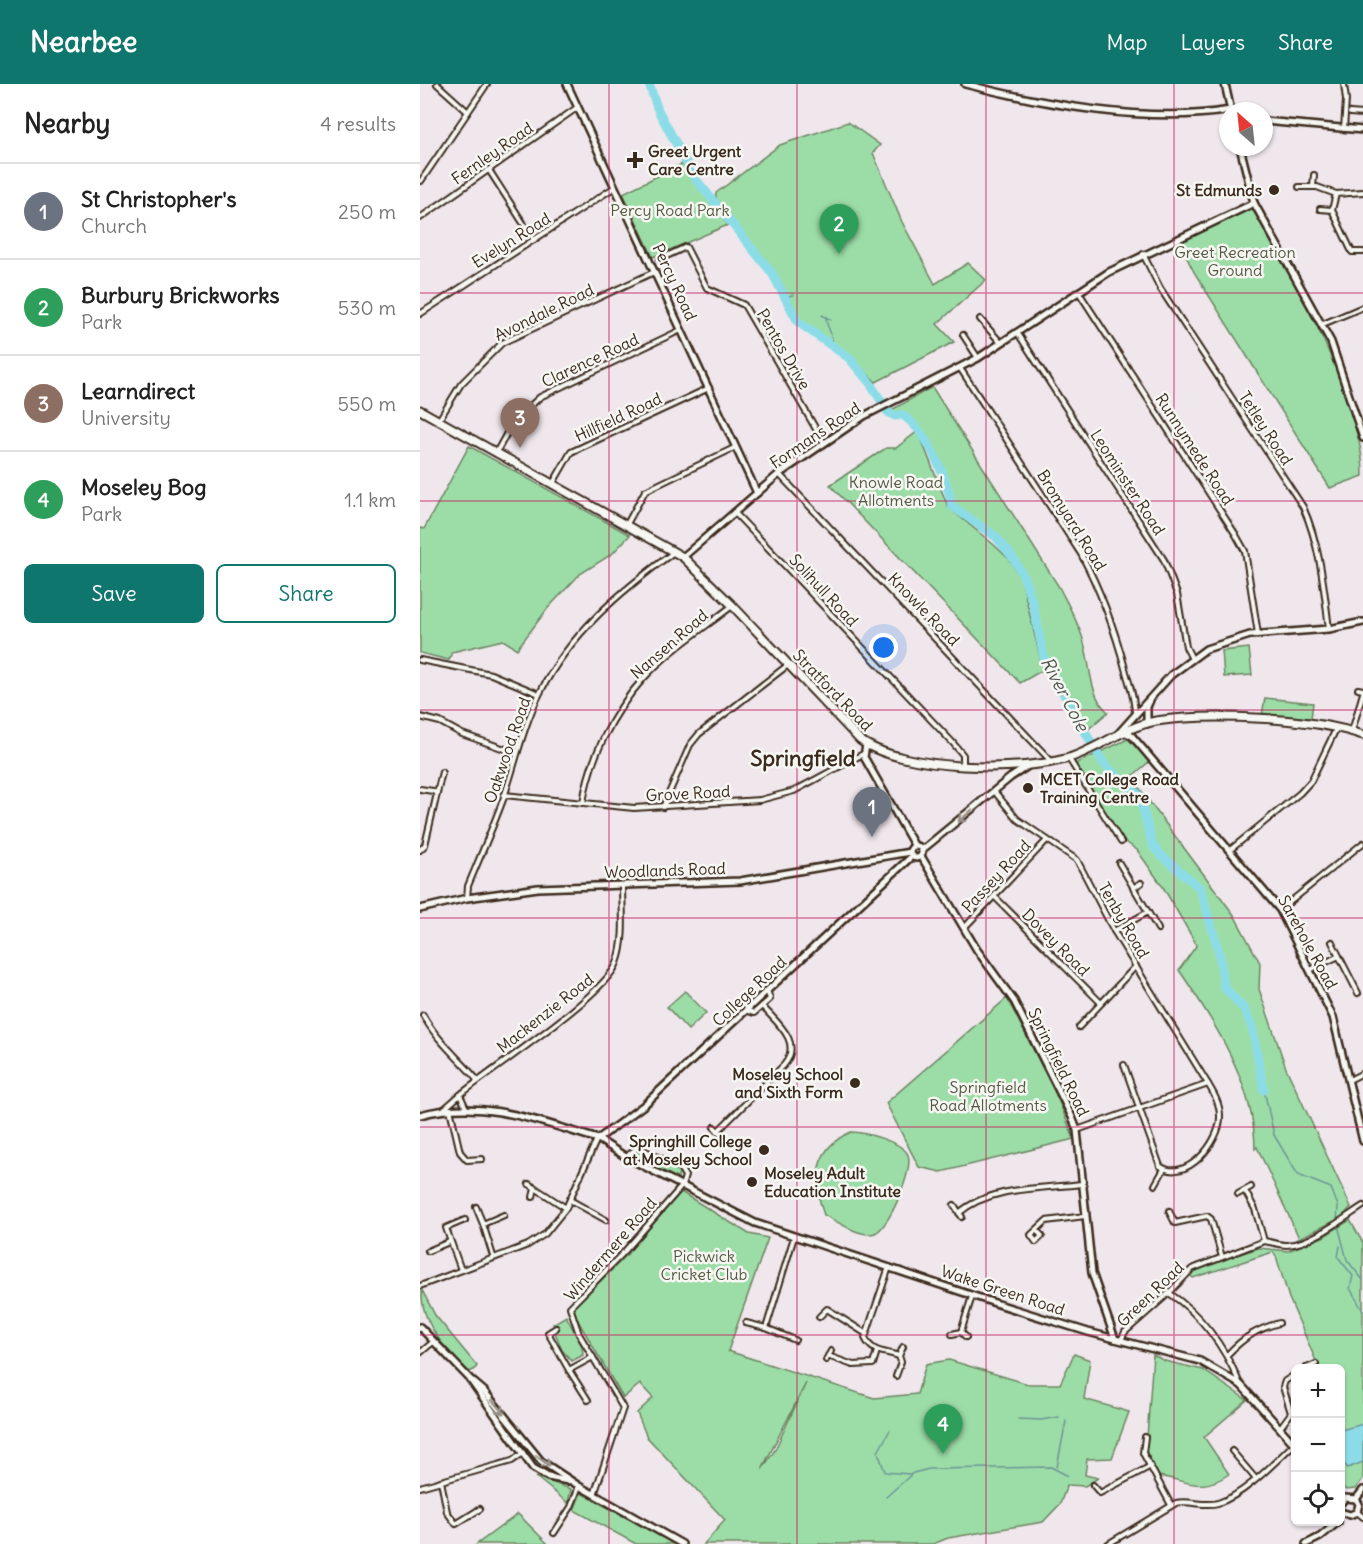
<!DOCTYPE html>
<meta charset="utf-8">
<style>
body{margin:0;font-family:Delius,sans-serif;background:#f6f6f6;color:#222}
.controls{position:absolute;right:18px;bottom:18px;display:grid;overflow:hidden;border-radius:9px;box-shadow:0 2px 4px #0004}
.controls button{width:54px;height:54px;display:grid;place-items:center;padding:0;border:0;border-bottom:2px solid #e0e0e0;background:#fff;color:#222;font:30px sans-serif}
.compass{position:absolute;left:799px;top:18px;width:54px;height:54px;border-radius:50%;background:#fff;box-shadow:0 2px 4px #0004;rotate:333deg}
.you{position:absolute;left:464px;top:564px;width:21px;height:21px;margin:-15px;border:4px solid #fff;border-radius:50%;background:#1a73e8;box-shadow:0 0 0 9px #1a73e833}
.badge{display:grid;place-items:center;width:39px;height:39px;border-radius:50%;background:#0f766e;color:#fff;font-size:20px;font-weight:700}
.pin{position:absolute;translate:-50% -50px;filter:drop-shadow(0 2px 3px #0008)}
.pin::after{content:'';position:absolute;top:32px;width:21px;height:18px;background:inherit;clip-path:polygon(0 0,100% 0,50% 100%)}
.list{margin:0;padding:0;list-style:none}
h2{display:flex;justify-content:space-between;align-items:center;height:78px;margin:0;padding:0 24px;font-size:26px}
h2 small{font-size:20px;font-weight:400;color:#767676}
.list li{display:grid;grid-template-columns:39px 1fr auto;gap:18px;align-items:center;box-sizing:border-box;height:96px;padding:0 24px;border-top:2px solid #e0e0e0}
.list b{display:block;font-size:22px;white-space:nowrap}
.list p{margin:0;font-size:20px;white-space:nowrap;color:#767676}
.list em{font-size:20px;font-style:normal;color:#767676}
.actions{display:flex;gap:12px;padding:18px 24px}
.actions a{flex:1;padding:14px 0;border:2px solid #0f766e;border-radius:9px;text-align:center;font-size:21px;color:#0f766e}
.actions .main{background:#0f766e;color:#fff}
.icon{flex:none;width:33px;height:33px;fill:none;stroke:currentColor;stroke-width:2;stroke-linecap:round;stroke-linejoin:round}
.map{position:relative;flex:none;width:943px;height:1460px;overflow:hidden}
header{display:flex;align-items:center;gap:36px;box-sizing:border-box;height:84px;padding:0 30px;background:#0f766e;color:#fff}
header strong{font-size:28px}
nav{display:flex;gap:33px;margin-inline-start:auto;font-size:21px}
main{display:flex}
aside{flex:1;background:#fff}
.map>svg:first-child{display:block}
.green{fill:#9cdda7;stroke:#6c8462;stroke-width:1.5;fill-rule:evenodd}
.water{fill:#8cdce8;stroke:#6c9597;stroke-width:1.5}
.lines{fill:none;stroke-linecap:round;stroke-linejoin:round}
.stream{stroke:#6c9597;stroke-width:1.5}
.river{stroke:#8cdce8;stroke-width:9}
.minor-casing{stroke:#3b2a1e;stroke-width:8}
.tertiary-casing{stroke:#3b2a1e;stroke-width:10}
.secondary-casing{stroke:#3b2a1e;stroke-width:10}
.trunk-casing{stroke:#3b2a1e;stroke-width:11}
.minor{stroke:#f6f6f2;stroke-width:4}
.tertiary{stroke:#f6f6f2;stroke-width:5}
.secondary{stroke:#f6f6f2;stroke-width:5}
.trunk{stroke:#f6f6f2;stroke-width:7}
.oneway{stroke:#989088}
.grid{fill:none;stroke:#c2185b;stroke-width:1.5;stroke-opacity:0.55}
.poi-dot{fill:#3b2a1e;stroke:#f6f6f2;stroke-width:2}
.labels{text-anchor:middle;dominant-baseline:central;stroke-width:5;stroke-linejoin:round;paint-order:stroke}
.poi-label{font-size:16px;font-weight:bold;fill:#3b2a1e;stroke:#f6f6f2;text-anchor:start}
.street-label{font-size:16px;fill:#3b2a1e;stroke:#f6f6f2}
.park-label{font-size:16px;fill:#535740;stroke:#f6f6f2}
.water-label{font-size:18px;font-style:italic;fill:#4f5650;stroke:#f6f6f2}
.district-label{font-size:22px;font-weight:bold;fill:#3b2a1e;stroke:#f6f6f2}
</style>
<header>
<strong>Nearbee</strong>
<nav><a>Map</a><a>Layers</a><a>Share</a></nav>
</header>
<main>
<aside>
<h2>Nearby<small>4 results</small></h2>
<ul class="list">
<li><span class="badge" style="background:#6b7280">1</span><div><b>St Christopher's</b><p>Church</p></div><em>250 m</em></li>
<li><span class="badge" style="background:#2e9e5b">2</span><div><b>Burbury Brickworks</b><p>Park</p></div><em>530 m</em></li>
<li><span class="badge" style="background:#8d6e63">3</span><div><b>Learndirect</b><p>University</p></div><em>550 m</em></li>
<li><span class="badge" style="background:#2e9e5b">4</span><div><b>Moseley Bog</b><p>Park</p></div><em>1.1 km</em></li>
</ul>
<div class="actions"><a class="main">Save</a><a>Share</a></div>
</aside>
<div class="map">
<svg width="943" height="1460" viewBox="0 0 943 1460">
<rect width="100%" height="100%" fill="#efe7ec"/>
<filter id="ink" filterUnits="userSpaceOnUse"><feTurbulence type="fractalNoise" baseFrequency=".0167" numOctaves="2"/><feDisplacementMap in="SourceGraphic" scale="12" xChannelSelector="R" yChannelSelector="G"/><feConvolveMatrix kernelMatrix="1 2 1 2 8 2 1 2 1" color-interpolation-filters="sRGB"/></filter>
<g filter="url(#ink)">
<g class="green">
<path d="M428 38 460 61 453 69 482 138 515 200 548 179 566 196 517 240 534 258 456 298 419 264 379 238 353 189 296 116V109L360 61Z"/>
<path d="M262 80 308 141 233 173 203 109Z"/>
<path d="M831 123C869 189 908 252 930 325 937 348 943 368 943 392L910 404 774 188 759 158Z"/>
<path d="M512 303 639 503C648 521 659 539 664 559 671 582 669 612 688 628L665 648 624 574 613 520 603 491 576 453 532 422C527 394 507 346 482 331L475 332 468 328Z"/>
<path d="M498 347 528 423 573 460 589 475 601 494 623 586 600 599 410 401 466 364H476Z"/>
<path d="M49 362 210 451 192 470 160 490 128 524 97 565 83 556 32 568 29 576 0 569V444L4 445Z"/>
<path d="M829 564 832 591 804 593 802 567Z"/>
<path d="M845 614 893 619 891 634 842 631Z"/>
<path d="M708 655 730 677 711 693 814 831 840 879 839 905 866 984 931 1123 921 1134 879 1154 837 1063 835 1065C835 1001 794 937 759 886L776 862 775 858 743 803 717 766 703 756 653 681Z"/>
<path d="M265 907 286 929 268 946 247 923Z"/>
<path d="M587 914 636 1010 654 1055 521 1088 499 1083 466 1019Z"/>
<path d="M431 1048C444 1048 483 1058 488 1071 494 1085 469 1144 455 1149 440 1154 417 1137 404 1131 392 1097 394 1064 431 1048Z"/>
<path d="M218 1065 259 1087 258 1094 255 1095 210 1072Z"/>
<path d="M261 1108 329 1150 348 1154 308 1267 454 1314 497 1310 506 1280 529 1276 608 1300H640L654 1270 670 1276 664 1315 709 1328 692 1374 667 1375 665 1391 678 1394 665 1402 647 1401 640 1420 623 1438 528 1454 513 1460H284L305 1436 227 1353 217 1329 233 1314 220 1300 203 1314 157 1235 154 1223 202 1176ZM386 1299 355 1366 343 1384V1383Z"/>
<path d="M930 1136 943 1159V1395L935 1405 926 1406 921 1401 920 1284H899L869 1214 856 1172 853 1168 773 1194 769 1190 782 1182 839 1164 868 1167 903 1153Z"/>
<path d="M2 1206 15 1231 57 1282 54 1286 48 1288C27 1267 0 1239 2 1206Z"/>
<path d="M146 1232 162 1262 163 1271 152 1277 142 1266 134 1246 136 1244 133 1240Z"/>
<path d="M733 1271 745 1277 783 1286 827 1316 784 1353 809 1390C780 1410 767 1396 738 1392L726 1367Z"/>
<path d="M101 1357 116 1376 136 1390C121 1392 107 1370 99 1358Z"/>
<path d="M116 1393 151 1405 148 1419Z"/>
<path d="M161 1409 255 1460H216L154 1426Z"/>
<path d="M98 1430 128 1460H57Z"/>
</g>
<path class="water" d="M943 1340V1378L928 1384 921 1377V1346Z"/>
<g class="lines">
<g class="stream">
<path d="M364 213 373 211"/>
<path d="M402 231 411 236"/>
<path d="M406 233C406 244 414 250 412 260"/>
<path d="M844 1006 854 1051 878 1091 911 1104 918 1122 917 1136"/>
<path d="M918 1141 927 1176 943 1196"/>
<path d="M920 1162 918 1173 933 1192 930 1204 943 1227"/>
<path d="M598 1335 621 1336 639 1333"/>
<path d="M470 1346 458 1368 465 1388 490 1390"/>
<path d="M637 1383 646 1337"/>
<path d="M466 1413 493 1389 509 1385 631 1383 648 1392"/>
</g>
<path class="river" d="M229 0 238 26 274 93 352 189 378 238 429 274 450 299 468 328 475 332 482 331C507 346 527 394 532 422L576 453 591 471 603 491 613 520 624 574 661 641 684 680 719 711 733 762 742 772 780 804 799 868 804 903 824 925 832 943 844 1006"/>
<g class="minor-casing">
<g id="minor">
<path d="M17 0 48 28"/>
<path d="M930 29 943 30"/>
<path d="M924 45 926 16 924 0"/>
<path d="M69 86 114 156"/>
<path d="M1 97 67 0"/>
<path d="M879 103H897L916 110"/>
<path d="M893 103 894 91"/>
<path d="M943 108 916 110 912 126 932 168H943"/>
<path d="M900 125 912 126"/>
<path d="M0 134 158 23"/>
<path d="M723 170 740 204 883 423C900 461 904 504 909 545"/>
<path d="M240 175 266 163 287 204 324 221 404 359"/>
<path d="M658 207 816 451 825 467 838 550"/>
<path d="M0 230 195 103"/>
<path d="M560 235 581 259"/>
<path d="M903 240 943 223"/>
<path d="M597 248 744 476 757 510 766 563 771 573"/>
<path d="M543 251 558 274"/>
<path d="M540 284 661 470C682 509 695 546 706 588 710 602 715 615 715 630"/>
<path d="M19 336 41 300 82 259 234 188"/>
<path d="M76 369 93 338 120 313 261 246"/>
<path d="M359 390 631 677"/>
<path d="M132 401 151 368 289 304"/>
<path d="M314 428 533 659 543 671V682"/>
<path d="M207 440 225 407 316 363"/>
<path d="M0 576 71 590 119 610"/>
<path d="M938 605 943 606"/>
<path d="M0 633 20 638 42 650 96 669"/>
<path d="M932 647 943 609"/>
<path d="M649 675 701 758"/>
<path d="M0 705 13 707 17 710"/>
<path d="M574 707 597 735 657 776 694 847 788 1000C794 1010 800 1020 800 1032 801 1058 765 1100 740 1082L704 981"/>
<path d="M84 711 214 724 340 716 374 707 443 670"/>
<path d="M163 719C169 676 193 628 223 595 248 567 283 545 312 522"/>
<path d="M243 723 270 661 279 650 368 581"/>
<path d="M0 766 5 761 22 688"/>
<path d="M810 766 880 709 891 697 916 645"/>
<path d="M699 779 738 845"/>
<path d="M713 804 721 799"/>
<path d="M575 813 681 919"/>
<path d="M47 814 48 802C60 773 73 743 84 713 96 678 103 642 120 609 150 549 201 507 254 468"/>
<path d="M860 826 943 759"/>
<path d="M544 844 627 756"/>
<path d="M694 847 728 828"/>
<path d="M912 858 919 872"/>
<path d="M890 886 919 872 938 909"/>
<path d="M328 927 334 929 350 915 348 909"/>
<path d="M3 931C16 956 40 975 58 997"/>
<path d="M659 943 716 882"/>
<path d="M929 996 943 989"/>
<path d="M46 1024 40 1011C73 984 184 912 197 879 206 856 202 825 202 801"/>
<path d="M24 1025 40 1011"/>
<path d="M30 1025 40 1068 47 1076 62 1075"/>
<path d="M294 1043 303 1052"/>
<path d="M657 1046 788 1000"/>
<path d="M298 1047 364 981C383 958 357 939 342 922"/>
<path d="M109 1100 146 1124"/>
<path d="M735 1101 744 1085"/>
<path d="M825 1107 835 1125 844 1157"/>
<path d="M818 1110 831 1103"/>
<path d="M113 1113 115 1104"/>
<path d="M150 1116 186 1136"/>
<path d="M534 1121 542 1133"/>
<path d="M56 1123 63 1140"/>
<path d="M749 1127 755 1139 787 1132 791 1135 802 1173"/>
<path d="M539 1129C570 1102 622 1105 662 1100"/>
<path d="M617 1147 622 1152 616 1158 611 1151 626 1137 665 1132"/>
<path d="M8 1167 29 1158"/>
<path d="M73 1172 63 1140 84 1131"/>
<path d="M469 1183 445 1254C452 1269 464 1267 479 1272L483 1263"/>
<path d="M41 1186 26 1144 45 1136"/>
<path d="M0 1202 108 1161 125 1150 146 1124 177 1055"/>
<path d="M749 1209C782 1231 805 1264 820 1300"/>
<path d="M399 1233 407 1225 445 1249"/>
<path d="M326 1239 346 1244 374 1153"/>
<path d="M136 1244 128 1249 149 1286"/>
<path d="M346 1244 375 1256"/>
<path d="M532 1250 541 1248"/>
<path d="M546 1253 541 1248 552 1212"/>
<path d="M701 1256 705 1248 749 1209 772 1185 844 1157C852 1158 859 1161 867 1161 891 1160 924 1134 943 1122"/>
<path d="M0 1269 13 1258"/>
<path d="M808 1270C823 1254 837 1245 859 1239"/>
<path d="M408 1272 433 1281 453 1280 457 1267"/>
<path d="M406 1276 411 1267"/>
<path d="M886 1284 896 1280"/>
<path d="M476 1292 481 1278 479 1272"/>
<path d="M168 1316 149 1286 173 1273"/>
<path d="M860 1344 871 1329 863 1303 865 1297 876 1290"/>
<path d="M725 1353 723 1369 751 1421"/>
<path d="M812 1367 835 1394"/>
<path d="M21 1397 27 1428 36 1440 60 1425"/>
<path d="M673 1401 680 1409 729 1383"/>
<path d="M0 1403 92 1377 103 1369"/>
<path d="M174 1411 203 1324 159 1250 150 1223 204 1168 262 1102 265 1092 260 1084 218 1063 206 1073"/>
<path d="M937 1428 943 1433"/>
<path d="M134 1449 151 1423 159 1402"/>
<path d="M688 1460 756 1419C770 1416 784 1423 798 1419 824 1411 854 1379 874 1360"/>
</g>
</g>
<g class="tertiary-casing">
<g id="tertiary">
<path d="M147 0 337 409"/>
<path d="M545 0C626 21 727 40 811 26"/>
<path d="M805 0 811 27"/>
<path d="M844 37 943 46"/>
<path d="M820 63 834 119 911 258 943 354"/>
<path d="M263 473 359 390 444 332 558 274 689 188 834 119"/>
<path d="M706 649 712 652 860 826 913 933 943 1057"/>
<path d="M446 661 444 673 494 761"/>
<path d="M501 772 557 866 594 917 652 1033 657 1046 672 1189 695 1255"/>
<path d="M0 825 47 814 118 804 320 797 490 768"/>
<path d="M178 1055 206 1073 335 1139 578 1220 668 1248 780 1277 821 1301 876 1362"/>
<path d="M0 1243 49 1294 113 1384 128 1393 148 1397"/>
<path d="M51 1296 64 1307 121 1377 159 1402 262 1460"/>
</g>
</g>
<g class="secondary-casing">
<g id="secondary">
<path d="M727 640V623L730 616"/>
<path d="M698 650 751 591 786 565 830 551 909 545 943 538"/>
<circle cx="496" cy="768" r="6"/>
<path d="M502 766 591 693 608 682"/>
<path d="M0 1031C63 1014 118 1037 178 1055L224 1021 492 772"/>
<path d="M936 1415 943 1406"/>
<path d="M920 1420 925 1414 936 1415"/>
<path d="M924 1429 930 1431 937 1428 939 1420 936 1415"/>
<path d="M886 1460 900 1453 918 1438"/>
</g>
</g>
<g class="trunk-casing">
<path id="trunk" d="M0 326 263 473 312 521 440 656C481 687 604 689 652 673 680 663 707 642 736 637 789 629 892 633 943 651"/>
</g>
<use href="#minor" class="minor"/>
<use href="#tertiary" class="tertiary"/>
<use href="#secondary" class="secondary"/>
<use href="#trunk" class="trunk"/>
</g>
<defs><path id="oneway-shaft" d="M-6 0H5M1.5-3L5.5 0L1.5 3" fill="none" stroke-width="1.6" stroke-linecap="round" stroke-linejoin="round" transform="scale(1.5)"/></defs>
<g class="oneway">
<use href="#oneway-shaft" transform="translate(545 732) rotate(139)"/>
<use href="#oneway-shaft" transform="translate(78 1323) rotate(50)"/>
<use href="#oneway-shaft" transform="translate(123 1377) rotate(38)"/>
</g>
</g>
<path class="grid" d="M189 0V1460M377 0V1460M566 0V1460M754 0V1460M0 209H943M0 417H943M0 626H943M0 834H943M0 1043H943M0 1251H943"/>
<g class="poi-dot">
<path d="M212 67h6v6h6v6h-6v6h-6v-6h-6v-6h6z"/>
<circle cx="854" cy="106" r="6"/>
<circle cx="608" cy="704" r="6"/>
<circle cx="435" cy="999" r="6"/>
<circle cx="344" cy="1066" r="6"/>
<circle cx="332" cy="1098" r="6"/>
</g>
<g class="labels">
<g class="poi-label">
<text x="228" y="67">Greet Urgent<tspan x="228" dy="18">Care Centre</tspan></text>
<text x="842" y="106" text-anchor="end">St Edmunds</text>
<text x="620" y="695">MCET College Road<tspan x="620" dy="18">Training Centre</tspan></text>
<text x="423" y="990" text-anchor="end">Moseley School<tspan x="423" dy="18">and Sixth Form</tspan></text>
<text x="332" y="1057" text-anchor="end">Springhill College<tspan x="332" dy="18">at Moseley School</tspan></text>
<text x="344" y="1089">Moseley Adult<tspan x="344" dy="18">Education Institute</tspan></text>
</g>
<g class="street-label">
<text transform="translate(72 69) rotate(-35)">Fernley Road</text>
<text transform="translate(91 156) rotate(-32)">Evelyn Road</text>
<text transform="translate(255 198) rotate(65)">Percy Road</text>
<text transform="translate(124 228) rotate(-26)">Avondale Road</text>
<text transform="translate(364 265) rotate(60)">Pentos Drive</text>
<text transform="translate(170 276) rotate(-25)">Clarence Road</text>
<text transform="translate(198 333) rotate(-25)">Hillfield Road</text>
<text transform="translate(846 344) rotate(57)">Tetley Road</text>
<text transform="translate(395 351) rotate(-34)">Formans Road</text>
<text transform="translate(775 365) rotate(57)">Runnymede Road</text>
<text transform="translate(708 398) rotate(57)">Leominster Road</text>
<text transform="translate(652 436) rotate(58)">Bromyard Road</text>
<text transform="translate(404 506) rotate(47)">Solihull Road</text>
<text transform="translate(504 525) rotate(46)">Knowle Road</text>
<text transform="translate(249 560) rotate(-41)">Nansen Road</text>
<text transform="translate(413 606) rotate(46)">Stratford Road</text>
<text transform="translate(87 666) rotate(-71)">Oakwood Road</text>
<text transform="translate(268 709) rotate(-3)">Grove Road</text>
<text transform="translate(245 786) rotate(-2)">Woodlands Road</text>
<text transform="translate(576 792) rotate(-47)">Passey Road</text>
<text transform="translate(704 836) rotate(60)">Tenby Road</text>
<text transform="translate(636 858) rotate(45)">Dovey Road</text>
<text transform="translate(888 858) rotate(61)">Sarehole Road</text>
<text transform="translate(329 907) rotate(-43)">College Road</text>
<text transform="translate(125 929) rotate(-38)">Mackenzie Road</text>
<text transform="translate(639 978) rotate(64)">Springfield Road</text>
<text transform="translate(190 1165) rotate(-49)">Windermere Road</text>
<text transform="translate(583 1206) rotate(18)">Wake Green Road</text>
<text transform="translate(730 1210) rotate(-44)">Green Road</text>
</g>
<g class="park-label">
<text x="250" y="126">Percy Road Park</text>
<text x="815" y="168">Greet Recreation<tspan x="815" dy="18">Ground</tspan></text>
<text x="476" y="398">Knowle Road<tspan x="476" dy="18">Allotments</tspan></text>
<text x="568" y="1003">Springfield<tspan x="568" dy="18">Road Allotments</tspan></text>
<text x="284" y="1172">Pickwick<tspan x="284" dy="18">Cricket Club</tspan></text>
</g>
<g class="water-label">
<text transform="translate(645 610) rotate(62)">River Cole</text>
</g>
<g class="district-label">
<text x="383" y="674">Springfield</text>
</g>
</g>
</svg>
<div class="controls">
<button>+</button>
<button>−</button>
<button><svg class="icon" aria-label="locate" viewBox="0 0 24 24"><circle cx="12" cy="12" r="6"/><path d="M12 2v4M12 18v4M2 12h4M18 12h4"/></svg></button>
</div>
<svg class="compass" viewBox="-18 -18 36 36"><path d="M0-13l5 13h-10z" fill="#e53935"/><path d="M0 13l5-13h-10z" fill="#767676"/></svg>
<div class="you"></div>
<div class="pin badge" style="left:452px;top:753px;background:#6b7280">1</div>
<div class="pin badge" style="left:419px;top:170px;background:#2e9e5b">2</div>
<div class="pin badge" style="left:100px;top:364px;background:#8d6e63">3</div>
<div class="pin badge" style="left:523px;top:1370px;background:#2e9e5b">4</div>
</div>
</main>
